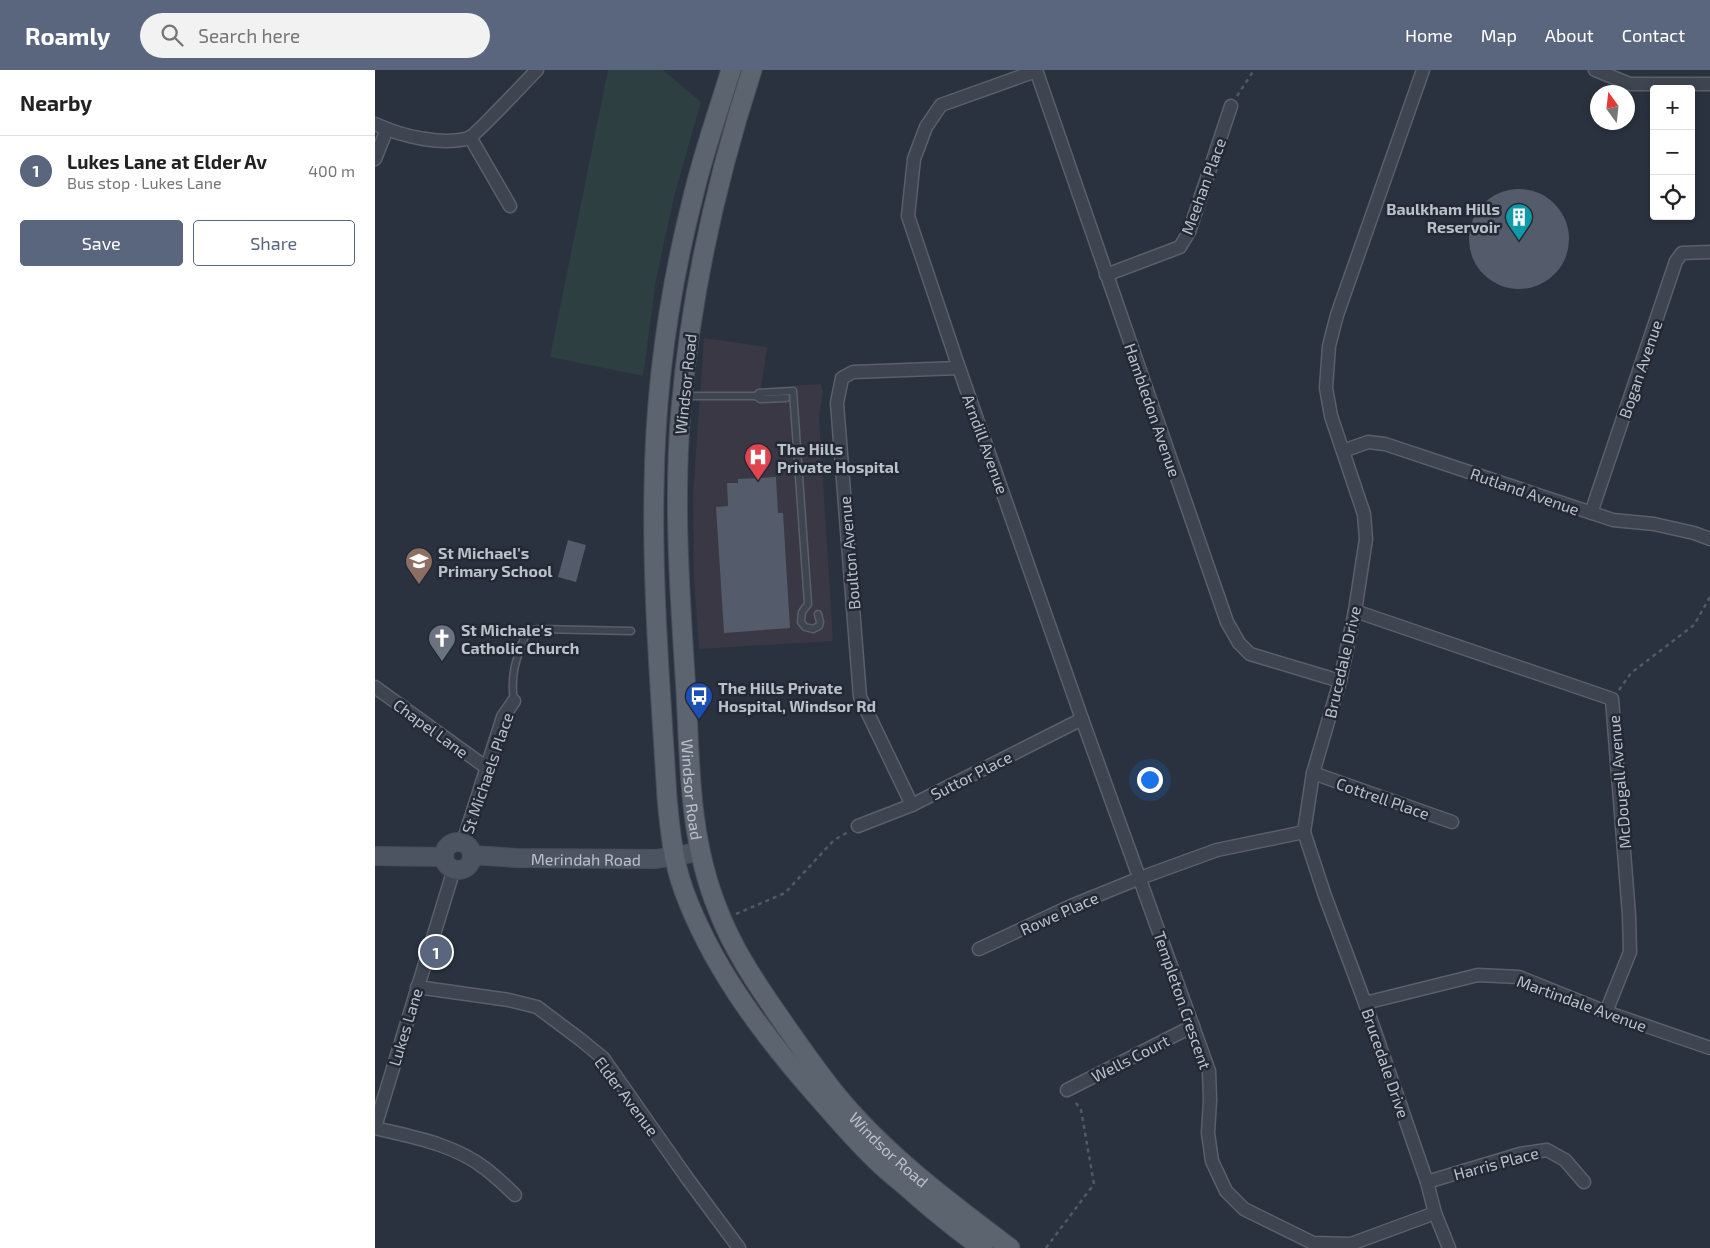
<!DOCTYPE html>
<meta charset="utf-8">
<style>
body{margin:0;font-family:"Exo 2",sans-serif;background:#f2f2f2;color:#222}
.controls{position:absolute;right:15px;top:15px;display:grid;overflow:hidden;border-radius:5px;box-shadow:0 2px 8px #0003}
.controls button{width:45px;height:45px;display:grid;place-items:center;padding:0;border:0;border-bottom:1px solid #e0e0e0;background:#fff;color:#222;font:25px sans-serif}
.compass{position:absolute;left:1215px;top:15px;width:45px;height:45px;border-radius:50%;background:#fff;box-shadow:0 2px 8px #0003;rotate:345deg}
.you{position:absolute;left:774px;top:709px;width:18px;height:18px;margin:-12px;border:4px solid #fff;border-radius:50%;background:#1a73e8;box-shadow:0 0 0 8px #1a73e833}
.badge{display:grid;place-items:center;width:32px;height:32px;border-radius:50%;background:#59667d;color:#fff;font-size:16px;font-weight:700}
.pin{position:absolute;translate:-50% -50%;border:2px solid #fff;box-shadow:0 1px 5px #0006}
.list{margin:0;padding:0;list-style:none}
h2{display:flex;justify-content:space-between;align-items:center;height:65px;margin:0;padding:0 20px;font-size:21px}
h2 small{font-size:16px;font-weight:400;color:#767676}
.list li{display:grid;grid-template-columns:32px 1fr auto;gap:15px;align-items:center;box-sizing:border-box;height:70px;padding:0 20px;border-top:1px solid #e0e0e0}
.list b{display:block;font-size:19px;white-space:nowrap}
.list p{margin:0;font-size:16px;white-space:nowrap;color:#767676}
.list em{font-size:16px;font-style:normal;color:#767676}
.actions{display:flex;gap:10px;padding:15px 20px}
.actions a{flex:1;padding:11px 0;border:1px solid #59667d;border-radius:5px;text-align:center;font-size:18px;color:#59667d}
.actions .main{background:#59667d;color:#fff}
.icon{flex:none;width:28px;height:28px;fill:none;stroke:currentColor;stroke-width:2;stroke-linecap:round;stroke-linejoin:round}
.map{position:relative;flex:none;width:1335px;height:1178px;overflow:hidden}
header{display:flex;align-items:center;gap:30px;box-sizing:border-box;height:70px;padding:0 25px;background:#59667d;color:#fff}
header strong{font-size:24px}
nav{display:flex;gap:28px;margin-inline-start:auto;font-size:18px}
.search{width:350px;height:45px;background:#f2f2f2;display:flex;align-items:center;gap:12px;box-sizing:border-box;padding:0 18px;border-radius:28px;color:#767676;font-size:19px}
main{display:flex}
aside{flex:1;background:#fff}
.map>svg:first-child{display:block}
.medical{fill:#3a3844}
.green{fill:#2d3f41}
.building{fill:#545b6a}
.lines{fill:none;stroke-linecap:round;stroke-linejoin:round}
.lane-casing{stroke:#59606a;stroke-width:9}
.street-casing{stroke:#59606a;stroke-width:15}
.secondary-casing{stroke:#484e59;stroke-width:20}
.primary-casing{stroke:#484e59;stroke-width:21}
.path{stroke:#4c5c5f;stroke-width:2.5;stroke-dasharray:4 4;stroke-linecap:butt}
.lane{stroke:#3e4550;stroke-width:6}
.street{stroke:#3e4550;stroke-width:12}
.secondary{stroke:#4c5462;stroke-width:18}
.primary{stroke:#5c646f;stroke-width:19}
.labels{text-anchor:middle;dominant-baseline:central;stroke-width:5;stroke-linejoin:round;paint-order:stroke}
.street-label{font-size:16px;fill:#bbc0ca;stroke:#232a35}
.poi-label{font-size:16px;font-weight:bold;fill:#bbc0ca;stroke:#232a35;text-anchor:start}
</style>
<header>
<strong>Roamly</strong>
<div class="search"><svg class="icon" aria-label="search" viewBox="0 0 24 24"><circle cx="10" cy="10" r="6"/><path d="M15 15l6 6"/></svg>Search here</div>
<nav><a>Home</a><a>Map</a><a>About</a><a>Contact</a></nav>
</header>
<main>
<aside>
<h2>Nearby<small></small></h2>
<ul class="list">
<li><span class="badge">1</span><div><b>Lukes Lane at Elder Av</b><p>Bus stop · Lukes Lane</p></div><em>400 m</em></li>
</ul>
<div class="actions"><a class="main">Save</a><a>Share</a></div>
</aside>
<div class="map">
<svg width="1335" height="1178" viewBox="0 0 1335 1178">
<rect width="100%" height="100%" fill="#2a323f"/>
<path class="medical" d="M329 268 392 277 386 318 446 314 448 323 444 347 458 571 324 579 319 509 318 425Z"/>
<path class="green" d="M233 0H288L326 32 299 127 281 210 268 306 175 287Z"/>
<g class="building">
<circle cx="1144" cy="169" r="50"/>
<path d="M401 407 403 443H408L415 558 349 563 341 437 353 436 352 413H363V409Z"/>
<path d="M193 470 211 475 201 512 183 507Z"/>
</g>
<g class="lines">
<g class="lane-casing">
<g id="lane">
<path d="M310 326H381L384 323 418 321 433 534 427 542 426 552 430 557 438 559 444 556 445 552 443 544"/>
<path d="M381 326 385 329 411 328"/>
<path d="M139 631C135 605 141 589 150 566L154 561 164 559 256 561"/>
</g>
</g>
<g class="street-casing">
<g id="street">
<path d="M661 0 852 552 864 573 875 584 965 611"/>
<path d="M1048 0 962 245 954 276 951 318 956 346 989 444 991 469 980 541 965 611 938 703 929 762 950 826 990 933 1052 1112 1060 1143 1074 1178"/>
<path d="M1220 0 1255 14H1335"/>
<path d="M661 1 566 35 551 57 539 89 533 146 584 298 707 649 834 1001 835 1030 833 1063 837 1091 851 1121 869 1139 938 1173 976 1174 1060 1143"/>
<path d="M0 54C26 66 66 76 94 68 101 65 152 10 162 0"/>
<path d="M95 67 135 136"/>
<path d="M0 89 12 59"/>
<path d="M731 205 805 177 814 162 856 36"/>
<path d="M968 381 993 372 1010 374 1238 450 1279 454 1319 463 1335 469"/>
<path d="M1216 443 1301 191 1307 183 1335 182"/>
<path d="M980 541 1237 629 1254 845 1255 882 1231 942"/>
<path d="M0 617 112 698"/>
<path d="M938 703 1077 752"/>
<path d="M537 735 485 627 462 333 467 308 478 302 584 298"/>
<path d="M483 756 537 735 707 649"/>
<path d="M88 772 128 647 139 631"/>
<path d="M604 879 696 836 765 808 842 780 929 762"/>
<path d="M42 917 134 930 162 937 206 970 228 988 312 1108 364 1178"/>
<path d="M990 933 1103 905 1144 907 1231 942 1335 978"/>
<path d="M692 1020 818 956"/>
<path d="M0 1057 79 799"/>
<path d="M0 1058C38 1067 79 1074 111 1099 121 1107 131 1116 140 1125"/>
<path d="M1052 1112 1145 1084 1172 1080 1190 1090 1209 1112"/>
</g>
</g>
<g class="secondary-casing">
<g id="secondary">
<circle cx="83" cy="786" r="14"/>
<path id="s1" d="M97 785 141 788 281 789 324 782"/>
<path d="M0 786 69 787"/>
</g>
</g>
<g class="primary-casing">
<g id="primary">
<path d="M356 0C343 42 328 84 318 127 294 221 280 321 279 419 277 522 286 625 292 728 295 760 298 791 309 821 336 894 383 958 434 1017 457 1043 480 1071 506 1095 518 1106 531 1116 543 1127 564 1145 585 1163 608 1178"/>
<path id="s2" d="M377 0C341 111 316 223 306 339 298 433 305 527 311 621 315 696 314 769 343 840 357 877 379 910 401 942 421 971 441 1000 463 1027 512 1086 574 1132 635 1178"/>
</g>
</g>
<g class="path">
<path d="M862 26 879 0"/>
<path d="M1244 620 1256 603 1319 555 1335 527"/>
<path d="M361 844 410 823 459 770 473 762"/>
<path d="M671 1178 719 1114 706 1040 699 1030"/>
</g>
<use href="#lane" class="lane"/>
<use href="#street" class="street"/>
<use href="#secondary" class="secondary"/>
<use href="#primary" class="primary"/>
</g>
<defs>
<g id="building-pin" transform="scale(1.4375)"><path d="M0 17L-7.5 6A9.5 9.5 0 1 1 7.5 6Z" fill="#0f9aa8" stroke="#232a35"/><path d="M-4-6H4V6H1V3H-1V6H-4ZM-2.5-4.3h1.7v1.8h-1.7ZM.8-4.3h1.7v1.8H.8ZM-2.5-1h1.7V.8h-1.7ZM.8-1h1.7V.8H.8Z" fill="#fff"/></g>
<g id="hospital-pin" transform="scale(1.4375)"><path d="M0 17L-7.5 6A9.5 9.5 0 1 1 7.5 6Z" fill="#e0444e" stroke="#232a35"/><path d="M-5-5h3v3.5h4V-5h3V5h-3V1.5h-4V5h-3Z" fill="#fff"/></g>
<g id="school-pin" transform="scale(1.4375)"><path d="M0 17L-7.5 6A9.5 9.5 0 1 1 7.5 6Z" fill="#8d6e63" stroke="#232a35"/><path d="M0-5L7-2L0 1L-7-2ZM-4 1L0 2.5L4 1V4Q0 6-4 4Z" fill="#fff"/></g>
<g id="church-pin" transform="scale(1.4375)"><path d="M0 17L-7.5 6A9.5 9.5 0 1 1 7.5 6Z" fill="#6b7280" stroke="#232a35"/><path d="M-1.2-6h2.4v3.5h3.3v2.4h-3.3V6h-2.4V-.1h-3.3v-2.4h3.3Z" fill="#fff"/></g>
<g id="bus-pin" transform="scale(1.4375)"><path d="M0 17L-7.5 6A9.5 9.5 0 1 1 7.5 6Z" fill="#1a4fb4" stroke="#232a35"/><path d="M-5-6H5V4H4V6H2V4H-2V6H-4V4H-5ZM-3.5-4V0h7V-4ZM-3.5 1.2v1.5H-2V1.2ZM2 1.2v1.5H3.5V1.2Z" fill="#fff"/></g>
</defs>
<g fill-rule="evenodd">
<use href="#building-pin" x="1144" y="147"/>
<use href="#hospital-pin" x="383" y="387"/>
<use href="#school-pin" x="44" y="491"/>
<use href="#church-pin" x="67" y="568"/>
<use href="#bus-pin" x="324" y="626"/>
</g>
<g class="labels">
<g class="street-label">
<text transform="translate(828 116) rotate(-70)">Meehan Place</text>
<text transform="translate(1265 299) rotate(-71)">Bogan Avenue</text>
<text transform="translate(310 314) rotate(-84)">Windsor Road</text>
<text transform="translate(778 340) rotate(71)">Hambledon Avenue</text>
<text transform="translate(611 374) rotate(70)">Arndill Avenue</text>
<text transform="translate(1150 421) rotate(19)">Rutland Avenue</text>
<text transform="translate(474 483) rotate(-95)">Boulton Avenue</text>
<text transform="translate(967 592) rotate(-77)">Brucedale Drive</text>
<text transform="translate(56 658) rotate(36)">Chapel Lane</text>
<text transform="translate(112 703) rotate(-71)">St Michaels Place</text>
<text transform="translate(596 705) rotate(-27)">Suttor Place</text>
<text transform="translate(1244 712) rotate(-95)">McDougall Avenue</text>
<text stroke="none"><textPath href="#s2" startOffset="728">Windsor Road</textPath></text>
<text transform="translate(1008 728) rotate(19)">Cottrell Place</text>
<text stroke="none"><textPath href="#s1" startOffset="114">Merindah Road</textPath></text>
<text transform="translate(684 843) rotate(-24)">Rowe Place</text>
<text transform="translate(808 930) rotate(71)">Templeton Crescent</text>
<text transform="translate(1207 933) rotate(20)">Martindale Avenue</text>
<text transform="translate(30 957) rotate(-73)">Lukes Lane</text>
<text transform="translate(755 988) rotate(-27)">Wells Court</text>
<text transform="translate(1011 993) rotate(71)">Brucedale Drive</text>
<text transform="translate(252 1026) rotate(53)">Elder Avenue</text>
<text stroke="none"><textPath href="#s2" startOffset="1148">Windsor Road</textPath></text>
<text transform="translate(1121 1093) rotate(-15)">Harris Place</text>
</g>
<g class="poi-label">
<text x="1125" y="138" text-anchor="end">Baulkham Hills<tspan x="1125" dy="18">Reservoir</tspan></text>
<text x="402" y="378">The Hills<tspan x="402" dy="18">Private Hospital</tspan></text>
<text x="63" y="482">St Michael's<tspan x="63" dy="18">Primary School</tspan></text>
<text x="86" y="559">St Michale's<tspan x="86" dy="18">Catholic Church</tspan></text>
<text x="343" y="617">The Hills Private<tspan x="343" dy="18">Hospital, Windsor Rd</tspan></text>
</g>
</g>
</svg>
<div class="controls">
<button>+</button>
<button>−</button>
<button><svg class="icon" aria-label="locate" viewBox="0 0 24 24"><circle cx="12" cy="12" r="6"/><path d="M12 2v4M12 18v4M2 12h4M18 12h4"/></svg></button>
</div>
<svg class="compass" viewBox="-18 -18 36 36"><path d="M0-13l5 13h-10z" fill="#e53935"/><path d="M0 13l5-13h-10z" fill="#767676"/></svg>
<div class="you"></div>
<div class="pin badge" style="left:61px;top:882px">1</div>
</div>
</main>
